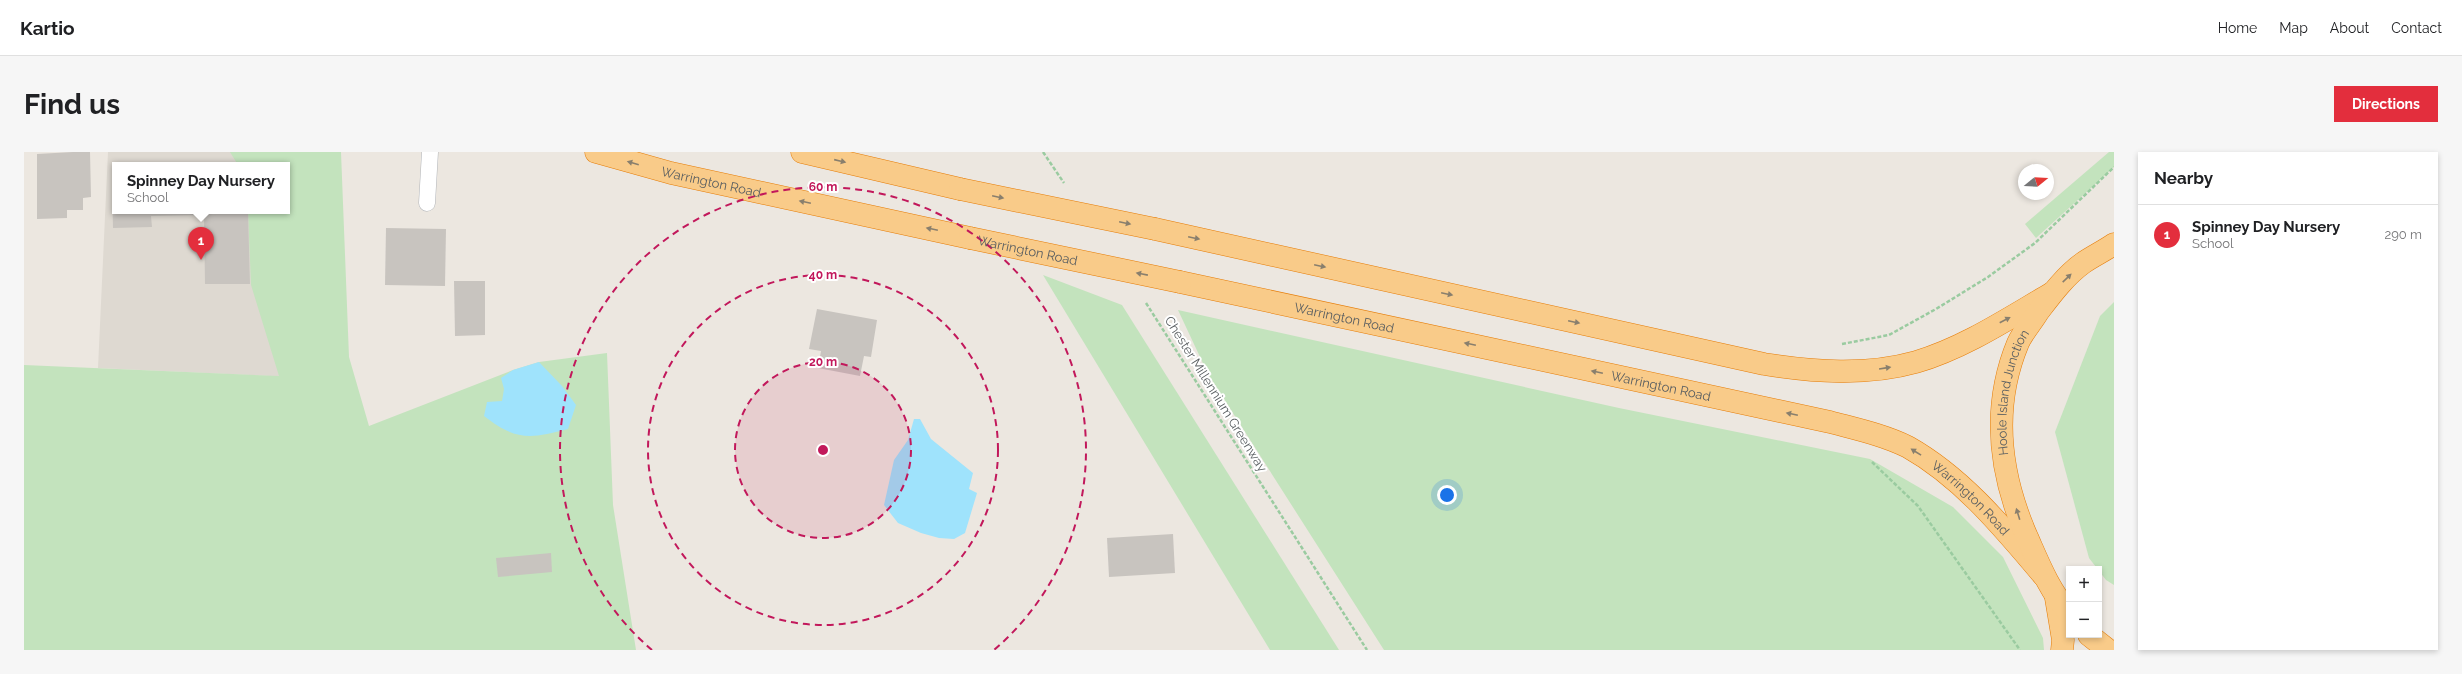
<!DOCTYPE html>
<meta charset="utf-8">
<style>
body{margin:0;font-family:Raleway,sans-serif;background:#f6f6f6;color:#202124}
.controls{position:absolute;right:12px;bottom:12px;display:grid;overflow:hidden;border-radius:0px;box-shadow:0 2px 6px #0003}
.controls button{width:36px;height:36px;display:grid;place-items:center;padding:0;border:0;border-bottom:1px solid #e0e0e0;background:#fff;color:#202124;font:20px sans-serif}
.compass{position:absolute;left:1994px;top:12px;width:36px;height:36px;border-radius:50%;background:#fff;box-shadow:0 2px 6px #0003;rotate:72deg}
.you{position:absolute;left:1423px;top:343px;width:14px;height:14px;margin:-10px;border:3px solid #fff;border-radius:50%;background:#1a73e8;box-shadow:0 0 0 6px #1a73e833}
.badge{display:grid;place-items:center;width:26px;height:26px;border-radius:50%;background:#e32e3d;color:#fff;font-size:13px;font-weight:700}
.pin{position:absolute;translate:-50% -33px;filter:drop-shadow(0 1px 2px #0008)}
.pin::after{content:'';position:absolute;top:21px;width:14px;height:12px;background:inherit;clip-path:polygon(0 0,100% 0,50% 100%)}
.popup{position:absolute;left:88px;top:10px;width:178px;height:52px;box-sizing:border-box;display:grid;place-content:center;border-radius:0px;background:#fff;filter:drop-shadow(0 1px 3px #0005);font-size:13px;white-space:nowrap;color:#757577}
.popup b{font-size:15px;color:#202124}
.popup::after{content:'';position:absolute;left:50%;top:100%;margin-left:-8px;border:8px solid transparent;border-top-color:#fff}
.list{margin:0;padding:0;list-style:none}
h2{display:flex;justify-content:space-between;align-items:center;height:52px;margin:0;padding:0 16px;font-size:17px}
h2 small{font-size:13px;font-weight:400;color:#757577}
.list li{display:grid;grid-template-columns:26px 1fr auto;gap:12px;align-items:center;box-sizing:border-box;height:60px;padding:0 16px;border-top:1px solid #e0e0e0}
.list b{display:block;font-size:15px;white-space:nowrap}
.list p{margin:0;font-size:13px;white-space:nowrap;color:#757577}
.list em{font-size:13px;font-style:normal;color:#757577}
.map{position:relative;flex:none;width:2090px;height:498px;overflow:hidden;border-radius:0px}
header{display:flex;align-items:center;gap:24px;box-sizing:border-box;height:56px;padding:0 20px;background:#fff;border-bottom:1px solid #e0e0e0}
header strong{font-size:19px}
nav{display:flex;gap:22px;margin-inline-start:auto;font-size:14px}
.intro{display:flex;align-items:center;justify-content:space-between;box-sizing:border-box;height:96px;padding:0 24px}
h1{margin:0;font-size:28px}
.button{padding:10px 18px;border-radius:0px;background:#e32e3d;color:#fff;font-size:14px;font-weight:700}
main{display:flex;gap:24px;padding:0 24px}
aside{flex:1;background:#fff;border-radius:0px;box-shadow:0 2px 6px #0003}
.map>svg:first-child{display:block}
.education{fill:#ded9d1;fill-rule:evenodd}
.green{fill:#c3e3bd}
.water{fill:#9fe3fc}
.building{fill:#c8c4bf}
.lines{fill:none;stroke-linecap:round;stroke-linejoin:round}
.lane-casing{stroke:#b1b4b8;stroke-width:17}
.highway-casing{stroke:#e57c07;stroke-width:23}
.path{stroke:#9acba0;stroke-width:2.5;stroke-dasharray:4 2;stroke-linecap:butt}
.lane{stroke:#fff;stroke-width:16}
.highway{stroke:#f9cb89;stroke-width:22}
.highway-bridge-casing{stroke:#e57c07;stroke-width:23;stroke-linecap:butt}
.highway-bridge{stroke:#f9cb89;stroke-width:22}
.oneway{fill:#897f6d}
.ring{fill:none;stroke:#c2185b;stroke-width:2;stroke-dasharray:7 5}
.labels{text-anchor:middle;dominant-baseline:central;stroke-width:4;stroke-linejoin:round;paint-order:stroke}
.street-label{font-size:13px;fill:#595e61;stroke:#fff}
.centre{fill:#c2185b;stroke:#fff;stroke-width:2}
.ring-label{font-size:12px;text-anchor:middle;font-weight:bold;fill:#c2185b;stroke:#fff;stroke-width:4;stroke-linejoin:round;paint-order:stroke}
</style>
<header>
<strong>Kartio</strong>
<nav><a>Home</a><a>Map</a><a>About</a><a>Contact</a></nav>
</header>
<div class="intro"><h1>Find us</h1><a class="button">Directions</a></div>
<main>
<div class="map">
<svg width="2090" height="498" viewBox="0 0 2090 498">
<rect width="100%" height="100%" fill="#ece7e0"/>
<path class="education" d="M84 0H280L270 225 74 216ZM91 13H263V59H91Z"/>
<g class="green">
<path d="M206 0H317L325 205 345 274 489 218 515 210 583 201 589 353 612 498H0V213L255 224 227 133 224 59H263V13H214Z"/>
<path d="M2085 0H2090V15L2012 86 2001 72Z"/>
<path d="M1019 123 1098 153 1315 498H1246Z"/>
<path d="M2090 150V433L2082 428 2065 406 2031 280 2076 164Z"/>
<path d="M1154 158 1595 256 1846 307 1929 355 1979 405 2019 486 2020 498H1360L1184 222Z"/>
</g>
<g class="water">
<path d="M515 210 538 234 552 253 544 277C506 287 492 289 460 264L463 250 478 249 480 237 477 226 489 218Z"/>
<path d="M890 267H896L907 287 949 321 945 337 953 341 941 381 930 387 915 386 897 381 874 371 860 353 870 308 884 288Z"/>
</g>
<g class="building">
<path d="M49 0H66L67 45 59 46V58H43V66L13 67V2Z"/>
<path d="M88 28H91V59H224L226 132H181L180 63 127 64 128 75 89 76Z"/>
<path d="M362 76 422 77 421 134 361 133Z"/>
<path d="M430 129H461V183L431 184Z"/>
<path d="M793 157 853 168 847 205 840 204 836 224 794 216 797 199 785 197Z"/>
<path d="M1149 382 1151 421 1085 425 1083 386Z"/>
<path d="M527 401 528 420 474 425 472 406Z"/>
</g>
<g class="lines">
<g class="lane-casing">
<path id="lane" d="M403 51 406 0"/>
</g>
<g class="highway-casing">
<g id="highway">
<path id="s1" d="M572 0 647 21 946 86"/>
<path d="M778 0 936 37"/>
<path d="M1131 77 1740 212C1790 220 1842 224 1892 210 1940 196 1985 166 2028 141"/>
<path id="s2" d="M1156 130 1806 270C1832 277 1860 283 1884 295 1939 326 1980 377 2020 424"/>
<path d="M2032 446 2039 488 2038 498"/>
<path id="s3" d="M2045 461C2025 438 2015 412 2003 385 1975 321 1967 256 1994 191 1999 180 2008 170 2014 160 2027 143 2041 124 2059 111 2069 104 2080 99 2090 92"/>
<path d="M2065 483 2084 498"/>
</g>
</g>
<g class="path">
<path d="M1019 0 1040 31"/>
<path d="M1122 151 1343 498"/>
<path d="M1818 192 1865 183 1912 157 1964 125 2011 91 2090 15"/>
<path d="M1848 310 1894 354 1996 498"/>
</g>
<use href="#lane" class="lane"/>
<use href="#highway" class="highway"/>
<g class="highway-bridge-casing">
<g id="highway-bridge">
<path d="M936 37 1131 77"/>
<path id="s4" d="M946 86 1156 130"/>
</g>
</g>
<use href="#highway-bridge" class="highway-bridge"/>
</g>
<defs><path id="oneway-solid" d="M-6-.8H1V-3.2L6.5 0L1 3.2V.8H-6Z"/></defs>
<g class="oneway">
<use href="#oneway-solid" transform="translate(816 9) rotate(13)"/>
<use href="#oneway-solid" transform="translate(609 11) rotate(-164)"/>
<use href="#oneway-solid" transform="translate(974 45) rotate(12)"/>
<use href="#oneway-solid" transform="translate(781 50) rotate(-168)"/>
<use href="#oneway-solid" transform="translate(1101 71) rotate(12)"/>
<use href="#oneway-solid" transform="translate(908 77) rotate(-168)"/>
<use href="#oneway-solid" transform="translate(1170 86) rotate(12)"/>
<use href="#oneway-solid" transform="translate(1296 114) rotate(12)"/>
<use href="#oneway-solid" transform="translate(1118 122) rotate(-169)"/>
<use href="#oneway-solid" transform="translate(2043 126) rotate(-44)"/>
<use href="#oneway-solid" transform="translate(1423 142) rotate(12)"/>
<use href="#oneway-solid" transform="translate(1981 168) rotate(-28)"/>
<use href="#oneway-solid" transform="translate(1550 170) rotate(12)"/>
<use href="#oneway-solid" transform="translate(1446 192) rotate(-168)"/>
<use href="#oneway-solid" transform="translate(1861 216) rotate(-9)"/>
<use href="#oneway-solid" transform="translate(1573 220) rotate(-168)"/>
<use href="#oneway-solid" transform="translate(1768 262) rotate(-168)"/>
<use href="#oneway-solid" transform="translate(1892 300) rotate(-148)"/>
<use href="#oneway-solid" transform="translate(1994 362) rotate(-107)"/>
</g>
<circle cx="799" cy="298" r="88" fill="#c2185b" fill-opacity=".12"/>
<g class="ring">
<circle cx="799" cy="298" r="88"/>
<circle cx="799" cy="298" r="175"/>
<path d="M628 498A263 263 0 1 1 970 498"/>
</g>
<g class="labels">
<g class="street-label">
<text stroke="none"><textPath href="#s1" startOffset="119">Warrington Road</textPath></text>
<text stroke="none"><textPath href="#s4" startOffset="59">Warrington Road</textPath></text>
<text stroke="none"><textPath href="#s2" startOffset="168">Warrington Road</textPath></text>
<text stroke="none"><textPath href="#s2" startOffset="492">Warrington Road</textPath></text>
<text stroke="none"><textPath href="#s3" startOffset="237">Hoole Island Junction</textPath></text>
<text transform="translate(1192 242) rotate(58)">Chester Millennium Greenway</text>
<text stroke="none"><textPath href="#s2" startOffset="828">Warrington Road</textPath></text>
</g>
</g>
<circle cx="799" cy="298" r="6" class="centre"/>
<g class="ring-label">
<text x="799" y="39">60 m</text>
<text x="799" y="127">40 m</text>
<text x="799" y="214">20 m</text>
</g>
</svg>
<div class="controls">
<button>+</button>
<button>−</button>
</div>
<svg class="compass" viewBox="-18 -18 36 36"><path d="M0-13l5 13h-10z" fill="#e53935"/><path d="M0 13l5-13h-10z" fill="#757577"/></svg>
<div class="you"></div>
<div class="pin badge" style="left:177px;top:108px">1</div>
<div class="popup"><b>Spinney Day Nursery</b>School</div>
</div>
<aside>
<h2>Nearby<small></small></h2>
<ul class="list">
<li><span class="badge">1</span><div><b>Spinney Day Nursery</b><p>School</p></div><em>290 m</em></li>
</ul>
</aside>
</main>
